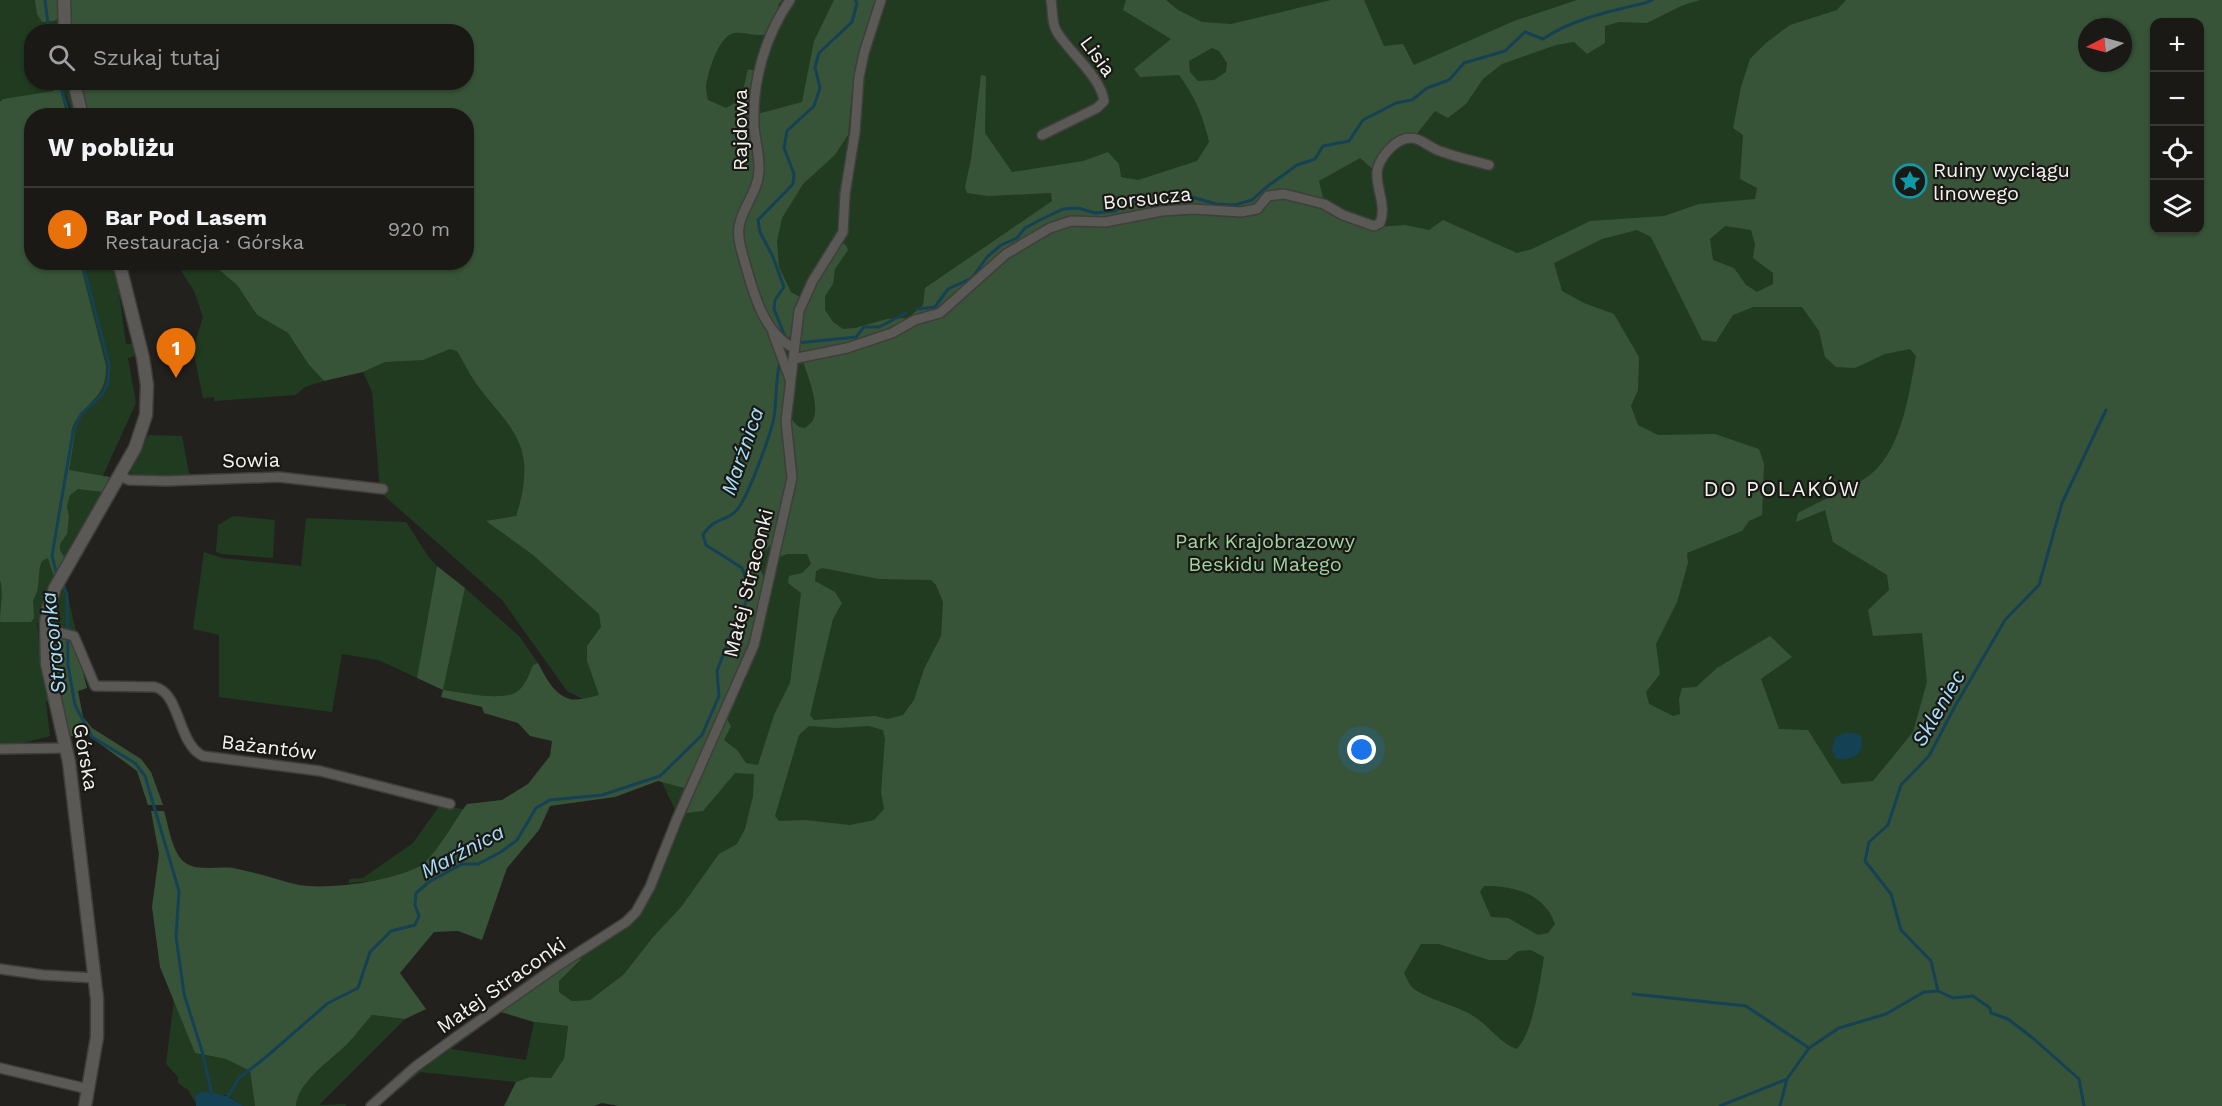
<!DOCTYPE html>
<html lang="pl">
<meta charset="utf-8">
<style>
body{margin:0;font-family:"Work Sans",sans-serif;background:#272623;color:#f1f3f6}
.controls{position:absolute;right:18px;top:18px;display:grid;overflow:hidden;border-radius:12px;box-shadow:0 2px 4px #0004}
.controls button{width:54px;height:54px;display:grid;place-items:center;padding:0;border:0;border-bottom:2px solid #383835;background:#1a1916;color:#f1f3f6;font:30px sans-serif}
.compass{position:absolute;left:2078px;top:18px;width:54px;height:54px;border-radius:50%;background:#1a1916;box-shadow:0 2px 4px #0004;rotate:264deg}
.you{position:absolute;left:1362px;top:750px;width:21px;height:21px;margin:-15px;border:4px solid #fff;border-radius:50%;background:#1a73e8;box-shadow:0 0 0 9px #1a73e833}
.badge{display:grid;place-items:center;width:39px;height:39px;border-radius:50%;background:#f59c93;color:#fff;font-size:20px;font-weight:700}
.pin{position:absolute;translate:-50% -50px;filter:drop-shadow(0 2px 3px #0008)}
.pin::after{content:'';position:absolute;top:32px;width:21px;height:18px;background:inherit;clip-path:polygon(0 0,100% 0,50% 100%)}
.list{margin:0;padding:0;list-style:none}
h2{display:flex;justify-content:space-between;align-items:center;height:78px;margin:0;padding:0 24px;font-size:26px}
h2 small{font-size:20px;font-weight:400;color:#9fa0a1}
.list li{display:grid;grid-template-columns:39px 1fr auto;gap:18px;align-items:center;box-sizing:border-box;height:84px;padding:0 24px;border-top:2px solid #383835}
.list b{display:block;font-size:22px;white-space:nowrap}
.list p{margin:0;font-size:20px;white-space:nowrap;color:#9fa0a1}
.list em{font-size:20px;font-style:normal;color:#9fa0a1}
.icon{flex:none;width:33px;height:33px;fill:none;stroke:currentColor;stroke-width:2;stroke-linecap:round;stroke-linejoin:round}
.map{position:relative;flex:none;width:2222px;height:1106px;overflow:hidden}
.search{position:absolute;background:#1a1916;box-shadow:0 2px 4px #0004;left:24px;top:24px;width:450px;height:66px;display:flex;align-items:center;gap:15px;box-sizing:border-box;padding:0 21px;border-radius:24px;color:#9fa0a1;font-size:22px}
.panel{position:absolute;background:#1a1916;box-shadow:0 2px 4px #0004;left:24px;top:108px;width:450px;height:162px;border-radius:24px}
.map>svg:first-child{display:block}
.green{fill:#203b20;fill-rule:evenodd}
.forest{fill:#385438;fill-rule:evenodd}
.water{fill:#154154}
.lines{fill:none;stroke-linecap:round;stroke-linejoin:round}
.stream{stroke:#154154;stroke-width:3}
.street-casing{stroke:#3f3e3b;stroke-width:12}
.secondary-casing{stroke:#3f3e3b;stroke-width:15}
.street{stroke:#5b5955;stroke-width:9}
.secondary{stroke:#5b5955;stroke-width:12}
.labels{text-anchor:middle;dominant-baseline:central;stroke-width:4.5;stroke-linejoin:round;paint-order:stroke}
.street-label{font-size:20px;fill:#f4f3f1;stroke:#191814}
.poi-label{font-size:20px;fill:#f4f3f1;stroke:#191814;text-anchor:start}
.park-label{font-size:20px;fill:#a0d3a0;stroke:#191814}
.water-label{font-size:21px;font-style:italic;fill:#a7e0fd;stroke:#191814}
.neighbourhood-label{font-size:21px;letter-spacing:1.5px;fill:#f4f3f1;stroke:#191814}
</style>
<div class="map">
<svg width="2222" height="1106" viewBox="0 0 2222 1106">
<rect width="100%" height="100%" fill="#22211e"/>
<g class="green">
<path d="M0 0H2222V1106H704L692 892 681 907 653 937 624 974 590 1000 572 1001 559 992V981L581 961 578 957 628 925 681 823 620 692 583 699 567 691 502 600 380 492 372 392 363 372 370 368 466 262V116L73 115 66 95 63 93 71 115 32 116V262L115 263 126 344H132L135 356 128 358 136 403 96 491 102 492 72 543 59 572 52 580 43 603 40 623H37L43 675 49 701 46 702 50 736 0 749ZM2154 22H2200V230H2154ZM2087 27H2123V63H2087ZM32 32H466V82H32Z"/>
<path d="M176 263H211L237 285 257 315 288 333 309 365 324 381 305 387 296 395 214 401V397L203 398 193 350 203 317 194 291Z"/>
<path d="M148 435 182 436 190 479 130 476V473Z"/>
<path d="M233 516 275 520 273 558 222 554 216 552 218 525Z"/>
<path d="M306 518 406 522 428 556 437 566 417 678 378 660 342 654 332 712 219 697V635L193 629 204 552 222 558 301 566Z"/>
<path d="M65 584 76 631 72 632 52 627 55 607Z"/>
<path d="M465 588 519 636 538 663 533 665C529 674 526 684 519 690 504 703 462 692 443 690Z"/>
<path d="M440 805 463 809C450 825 438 854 421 865 401 879 373 881 349 883V879L363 878 413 843Z"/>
<path d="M174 1000 195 1053 226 1059 250 1071 255 1106H243L227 1095 195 1096V1102L188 1090 178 1083V1077L166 1064Z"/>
<path d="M372 1015 405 1019 319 1105 345 1104 346 1106H296C297 1084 329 1062 343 1048 354 1038 362 1026 372 1015Z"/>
<path d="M534 1022 568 1026 564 1060 551 1078 530 1077 516 1082 420 1072 401 1088 400 1083 476 1027 480 1028 451 1049 526 1060Z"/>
</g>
<g class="forest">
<path d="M35 0H59V18L54 21 42 22 37 14Z"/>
<path d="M69 0H782L778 5 779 12 768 34C753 37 746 32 735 33 719 34 708 72 706 86 706 90 707 95 708 100L726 108 741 99 748 69 756 71 757 172 736 229 786 380 782 412 783 432 789 472 774 543 764 551 760 568 765 581 751 644 736 682 684 788 658 781 615 797 550 806 539 830 507 868 482 940 458 931 434 932 400 973 426 1009 405 1019 372 1015C362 1026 354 1038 343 1048 328 1062 297 1084 296 1106H255L250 1071 226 1059 195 1053 160 967 152 907 159 854 151 811H164C169 827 172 855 187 864 200 871 219 866 233 868 255 872 277 880 299 885 330 890 393 881 420 866 436 856 454 820 467 804L502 800 528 784 550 756 552 741 530 736 518 723 484 713 482 707 441 697 443 690 417 678 437 566 465 588 443 690C462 692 505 703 519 690 526 684 529 674 533 665L538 663C545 676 554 695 570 699 578 701 590 697 599 695L587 661V646L601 627 599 614 533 555 486 521 516 516C523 496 528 469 521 448 512 422 488 402 473 379 467 370 463 360 457 351L450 349 423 360 385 362 363 372 324 381 309 365 288 333 257 315 237 285 211 263 466 262V116L87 115 79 83 466 82V32L70 31Z"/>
<path d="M834 0H875L852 92 848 135 835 155 803 184 782 218 777 241 779 267 791 292 800 297 791 337H783L763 309 742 244 741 229 759 183 757 114 802 102 814 41Z"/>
<path d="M1126 0H1166L1178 10 1202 22 1231 24 1331 0H1364L1384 46 1403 44 1414 65 1514 21 1577 0H1700L1681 6 1647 23 1619 22 1605 26V43L1587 54 1574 42 1556 45 1502 64 1483 79 1466 104 1448 118 1435 111 1415 136 1403 137 1375 171 1360 158 1319 181 1324 202 1377 227 1405 225 1429 230 1443 220 1517 253 1532 249 1590 221 1664 216 1699 204 1755 199 1757 188 1740 179 1743 135 1733 128 1741 87 1750 59 1767 42 1790 25 1837 10 1846 0H2222V1106H619L602 1103 594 1106H504L516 1082 530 1077 551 1078 564 1059 568 1026 534 1022 497 1011 578 957 581 960 559 981V992L572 1001 590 1000 624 974 653 937 681 907 719 854 737 844 745 829 753 796 754 774 735 773 703 811 686 813 726 717 731 726 724 740 737 750 746 763 758 765 774 715 790 683 801 593 788 583 789 576 802 573 811 564 807 554H787L777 558 792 498 788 423 792 420 799 427 805 428C807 426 810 424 812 422 823 404 802 364 798 345 793 311 824 269 842 243L846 245 848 250 835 269 833 284 825 296V310L833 322 843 329 855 328 887 319 908 318 923 305 925 288 1052 201 1051 193 988 196 967 193 965 187 971 159 981 75 986 76 985 133 1012 172 1083 161 1108 152 1119 164 1121 177 1138 180 1197 161 1209 142C1203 115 1195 97 1179 75L1140 77 1134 69 1171 39 1123 10ZM2154 22H2200V230H2154ZM2087 27H2123V63H2087ZM1212 48 1219 51 1227 63 1226 72 1214 80 1198 81 1190 72 1189 61ZM1725 226 1751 230 1755 244 1753 258 1773 273V284L1757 292 1746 285 1734 268 1713 260 1710 239ZM1637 230 1651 237 1702 340 1716 342 1733 315 1753 307H1802L1819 331 1825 357 1836 367 1855 368 1885 354 1910 349 1916 356C1909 394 1901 457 1864 479 1843 492 1820 501 1798 513L1796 522 1825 510 1833 542 1887 575 1889 590 1868 610 1873 636 1922 633 1927 682 1913 732 1873 781 1842 784 1808 730 1779 729 1761 679 1792 657 1770 636 1717 668 1696 687 1682 688 1679 699 1680 714 1673 716 1649 704 1646 692 1660 674 1656 644 1677 602 1688 563 1687 553 1742 531 1749 521 1762 515 1764 464 1759 449 1715 434 1658 435 1638 425 1631 406 1638 390 1639 357 1614 314 1584 303 1562 291 1554 263 1602 239ZM822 568 879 579 931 580 936 585 943 602 941 636 924 669 914 700 903 715 888 719 875 716 814 720 810 715 833 619 842 603 835 592 815 581 816 571ZM809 726 837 728 869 726 883 730 885 739 881 792 884 809 874 820 850 825 805 820 779 821 775 816 799 735ZM1484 886C1513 885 1545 894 1555 924L1548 933 1538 935 1508 918 1491 917 1480 892ZM1421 944H1439L1489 960H1507L1518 951 1531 950 1544 957C1541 977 1532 1038 1516 1049 1500 1042 1492 1030 1479 1020 1461 1005 1424 1000 1411 986 1408 982 1406 977 1404 973Z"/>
<path d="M52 83H63L64 89 61 94 67 115 32 116V262L80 263 106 366C107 403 80 401 71 432L75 433 69 470 110 477 102 492 78 489 70 495 67 506 69 517 67 534 60 544V550L64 557 54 577 48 558 42 561C36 574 42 587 33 600L34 618 31 622H0C0 608 4 592 0 580V102L3 99 54 91Z"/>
<path d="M52 634 71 637 79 657 87 688 78 691 83 717 92 728 141 759 151 772 163 805H148L137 771 88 735 70 736 54 673Z"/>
</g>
<g class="water">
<path d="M1844 733H1855L1861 737C1865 756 1852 760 1836 759L1832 751 1835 737Z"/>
<path d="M200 1092C218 1092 228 1095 243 1106H196L195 1096Z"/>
</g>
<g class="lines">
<g class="stream">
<path d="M45 0 49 32"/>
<path d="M59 82 70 116"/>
<path d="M917 309 935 307 948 289 972 278 987 257 1001 245 1017 238 1025 228 1042 219 1063 209 1078 208 1095 213 1115 211 1130 201 1145 197 1159 206 1192 197 1216 204 1235 205 1252 200 1264 189 1297 165 1315 159 1323 146 1349 141 1363 120 1396 103 1412 100 1427 88 1449 80 1464 63 1505 51 1525 32 1543 39C1572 19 1611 11 1645 3L1652 0"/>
<path d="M786 339 774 309 775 300 784 287 773 257 760 232 758 220 793 184 794 174 784 148 787 131 814 106 820 88 815 67 819 53 852 22 857 3 855 0"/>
<path d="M797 343 856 337 864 327H879L906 313"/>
<path d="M57 575 52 556 54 544 73 432 81 414 102 395 108 383 109 364 82 262"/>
<path d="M62 583 67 594 68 665 75 705 92 737 135 763 145 776 179 891 176 936 184 994 202 1051 212 1095"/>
<path d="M1633 994 1746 1006 1809 1048"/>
<path d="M226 1099 239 1078 266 1057 328 1003 358 988 370 952 391 931 415 925 419 916 415 905 416 893 429 882 462 864H478L501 852 517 840 536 808 550 800 602 795 660 776 702 735 719 696 717 671 732 632 743 612 747 596 746 579 742 568 706 545 703 535C715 516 724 523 736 511 747 500 771 434 774 417 777 399 775 381 780 362"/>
<path d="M1720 1106 1787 1079 1809 1048 1839 1028 1886 1014 1924 992 1938 991"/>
<path d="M1780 1106 1787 1079"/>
<path d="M2084 1106 2079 1079 2034 1039 2008 1019 1991 1013 1990 1008 1973 996 1953 998 1938 991 1931 961 1901 930 1891 894 1865 861 1869 842 1888 825 1901 785 1929 756 1954 708 2005 620 2039 585 2062 503 2106 410"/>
</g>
<g class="street-casing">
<g id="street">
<path d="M790 0C765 36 752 82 754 126 755 141 760 156 759 171 758 192 742 207 739 227 737 239 742 252 745 263 753 292 764 334 794 348"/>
<path d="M1042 135 1097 108 1104 101C1101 77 1069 52 1057 32 1051 23 1053 10 1051 0"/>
<path d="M773 333 790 379"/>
<path d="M793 359 847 348 892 333 915 320 940 313 1006 254 1050 228 1071 221 1105 222 1162 211 1193 209 1241 212 1257 209 1268 196 1284 194 1324 204 1343 215 1374 226 1380 223C1387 206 1376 189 1377 172 1379 158 1395 138 1411 138 1421 138 1430 148 1440 151 1456 157 1473 161 1489 165"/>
<path d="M120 476 129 480 166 481 279 477 383 489"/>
<path d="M45 629 74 636 95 686 155 687C181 694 177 743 203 756L320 771 450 804"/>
<path d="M0 749 66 748"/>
<path d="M0 969 43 975 96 978"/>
<path d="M0 1068 88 1089"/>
<path d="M371 1106 415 1067 459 1035 556 967 626 922 636 912 650 887 677 819 754 645 792 478 786 421 799 311 812 282 843 232 845 194 855 132 859 77 864 53 881 0"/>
</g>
</g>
<g class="secondary-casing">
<g id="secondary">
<path d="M64 0 65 32"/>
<path d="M74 82 82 116"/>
<path d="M85 1106 97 1037V999L69 762 47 664 46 623 48 609 55 588 135 448 146 415 147 385 143 358 119 262"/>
</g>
</g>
<use href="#street" class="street"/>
<use href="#secondary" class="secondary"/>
</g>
<defs>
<g id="sight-ring" transform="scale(1.725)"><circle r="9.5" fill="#191814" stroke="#0f9aa8" stroke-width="1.5"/><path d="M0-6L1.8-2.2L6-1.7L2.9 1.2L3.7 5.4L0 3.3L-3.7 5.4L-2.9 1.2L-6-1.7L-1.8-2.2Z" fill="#0f9aa8"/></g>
</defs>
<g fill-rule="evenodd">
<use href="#sight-ring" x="1910" y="181"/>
</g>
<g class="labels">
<g class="street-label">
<text transform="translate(1098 56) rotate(54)">Lisia</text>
<text transform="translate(740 130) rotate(-90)">Rajdowa</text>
<text transform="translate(1147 198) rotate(-6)">Borsucza</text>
<text transform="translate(251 460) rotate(-1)">Sowia</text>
<text transform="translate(748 583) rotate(-76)">Małej Straconki</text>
<text transform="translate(269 747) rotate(7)">Bażantów</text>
<text transform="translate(86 757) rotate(80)">Górska</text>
<text transform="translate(501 985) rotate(-35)">Małej Straconki</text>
</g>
<g class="poi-label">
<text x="1933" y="170">Ruiny wyciągu<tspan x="1933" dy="23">linowego</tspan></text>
</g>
<g class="park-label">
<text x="1265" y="541">Park Krajobrazowy<tspan x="1265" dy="23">Beskidu Małego</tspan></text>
</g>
<g class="water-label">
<text transform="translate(742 451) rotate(-71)">Marźnica</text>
<text transform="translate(53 643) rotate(-96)">Straconka</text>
<text transform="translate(1938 708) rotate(-60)">Skleniec</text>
<text transform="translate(462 851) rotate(-28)">Marźnica</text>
</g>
<g class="neighbourhood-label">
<text x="1782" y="488">DO POLAKÓW</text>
</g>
</g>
</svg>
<div class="controls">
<button>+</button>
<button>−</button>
<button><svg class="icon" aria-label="locate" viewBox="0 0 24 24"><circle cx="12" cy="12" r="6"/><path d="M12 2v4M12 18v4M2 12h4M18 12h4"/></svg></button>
<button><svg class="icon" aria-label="layers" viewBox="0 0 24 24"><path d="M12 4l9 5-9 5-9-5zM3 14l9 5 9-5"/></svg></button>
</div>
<svg class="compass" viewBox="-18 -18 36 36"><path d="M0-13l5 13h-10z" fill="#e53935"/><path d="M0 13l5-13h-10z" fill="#9fa0a1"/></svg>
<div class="you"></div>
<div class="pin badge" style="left:176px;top:378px;background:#e8710a">1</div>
<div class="search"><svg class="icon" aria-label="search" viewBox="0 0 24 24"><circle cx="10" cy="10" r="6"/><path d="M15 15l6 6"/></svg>Szukaj tutaj</div>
<section class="panel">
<h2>W pobliżu<small></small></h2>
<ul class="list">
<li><span class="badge" style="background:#e8710a">1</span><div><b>Bar Pod Lasem</b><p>Restauracja · Górska</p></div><em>920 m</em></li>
</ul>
</section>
</div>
